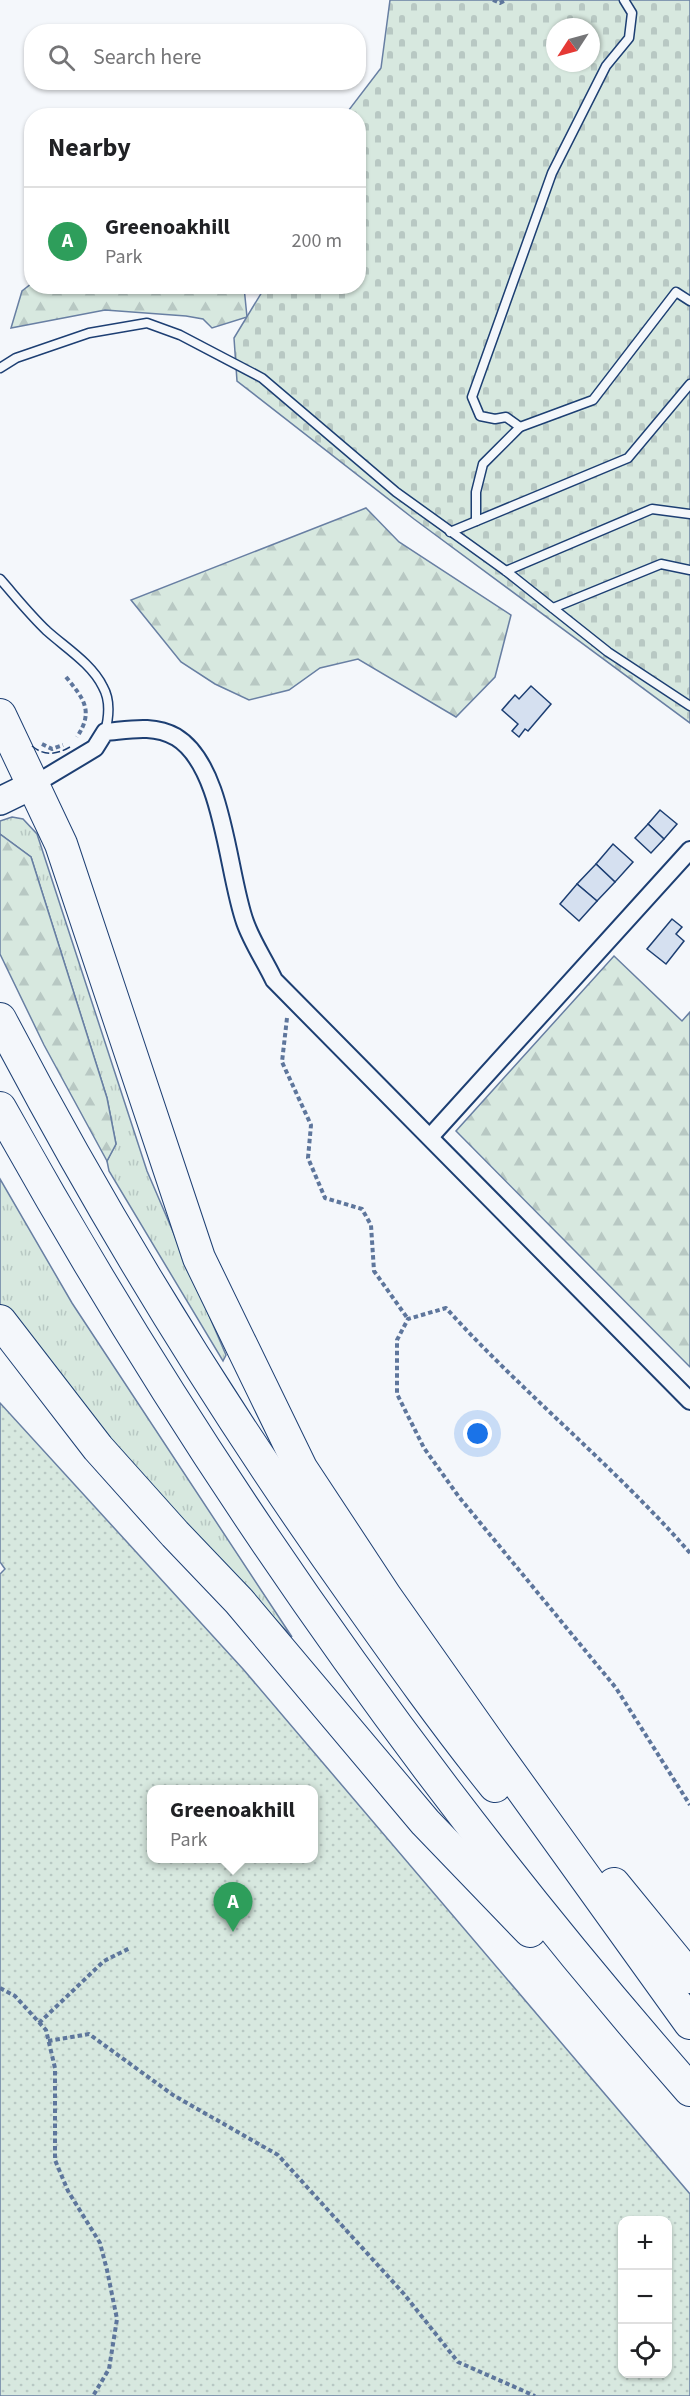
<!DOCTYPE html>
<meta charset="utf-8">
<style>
body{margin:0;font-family:"Source Sans 3",sans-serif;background:#f2f2f2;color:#202124}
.controls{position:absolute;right:18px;bottom:18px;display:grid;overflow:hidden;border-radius:12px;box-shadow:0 2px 4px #0004}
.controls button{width:54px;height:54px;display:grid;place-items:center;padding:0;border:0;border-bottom:2px solid #e0e0e0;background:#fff;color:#202124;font:30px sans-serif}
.compass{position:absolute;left:546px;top:18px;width:54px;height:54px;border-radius:50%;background:#fff;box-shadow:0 2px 4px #0004;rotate:234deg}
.you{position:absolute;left:478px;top:1434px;width:21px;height:21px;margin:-15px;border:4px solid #fff;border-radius:50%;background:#1a73e8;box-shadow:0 0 0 9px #1a73e833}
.badge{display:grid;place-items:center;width:39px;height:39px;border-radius:50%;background:#c62828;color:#fff;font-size:20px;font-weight:700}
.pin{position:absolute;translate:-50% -50px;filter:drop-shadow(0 2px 3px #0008)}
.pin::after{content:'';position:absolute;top:32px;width:21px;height:18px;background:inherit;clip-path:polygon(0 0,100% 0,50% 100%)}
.popup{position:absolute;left:147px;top:1785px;width:171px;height:78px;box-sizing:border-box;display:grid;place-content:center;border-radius:12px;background:#fff;filter:drop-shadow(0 2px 4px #0005);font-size:20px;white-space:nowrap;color:#757577}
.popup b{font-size:22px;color:#202124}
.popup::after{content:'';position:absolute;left:50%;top:100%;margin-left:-12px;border:12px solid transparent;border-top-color:#fff}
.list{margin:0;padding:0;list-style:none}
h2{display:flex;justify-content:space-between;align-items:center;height:78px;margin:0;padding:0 24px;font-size:26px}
h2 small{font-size:20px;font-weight:400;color:#757577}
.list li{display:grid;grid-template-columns:39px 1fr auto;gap:18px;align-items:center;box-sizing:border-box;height:108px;padding:0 24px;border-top:2px solid #e0e0e0}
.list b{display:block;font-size:22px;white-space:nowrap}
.list p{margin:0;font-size:20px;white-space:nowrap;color:#757577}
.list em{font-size:20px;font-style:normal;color:#757577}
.icon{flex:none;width:33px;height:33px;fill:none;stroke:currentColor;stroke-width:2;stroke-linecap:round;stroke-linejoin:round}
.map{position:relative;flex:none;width:690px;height:2396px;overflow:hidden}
.search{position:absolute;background:#fff;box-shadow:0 2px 4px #0004;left:24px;top:24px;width:342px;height:66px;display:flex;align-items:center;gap:15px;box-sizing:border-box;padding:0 21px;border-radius:24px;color:#757577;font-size:22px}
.panel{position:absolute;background:#fff;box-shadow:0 2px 4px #0004;left:24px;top:108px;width:342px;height:186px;border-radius:24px}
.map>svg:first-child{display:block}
.grass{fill:url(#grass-tufts);stroke:#687fa3;stroke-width:1.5}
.forest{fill:url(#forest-firs);stroke:#687fa3;stroke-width:1.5}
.cemetery{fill:url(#cemetery-stones);stroke:#687fa3;stroke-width:1.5;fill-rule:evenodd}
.park{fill:url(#park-dots);stroke:#687fa3;stroke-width:1.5;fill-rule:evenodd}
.building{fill:#d5e0f0;stroke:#1d3f73;stroke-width:1.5}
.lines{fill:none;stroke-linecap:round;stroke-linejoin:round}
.lane-casing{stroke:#1d3f73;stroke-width:11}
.street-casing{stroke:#1d3f73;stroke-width:20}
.primary-casing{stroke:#1d3f73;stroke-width:30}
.highway-casing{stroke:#1d3f73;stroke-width:34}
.path{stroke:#5e769c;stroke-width:4;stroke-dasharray:4.5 3;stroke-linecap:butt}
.lane{stroke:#f4f7fb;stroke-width:8}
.street{stroke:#f4f7fb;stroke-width:16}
.primary{stroke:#f4f7fb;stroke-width:27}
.highway{stroke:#f4f7fb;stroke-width:32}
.fence{stroke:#1d3f73;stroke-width:1.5;stroke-dasharray:8 3;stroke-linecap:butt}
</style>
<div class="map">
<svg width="690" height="2396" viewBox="0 0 690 2396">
<defs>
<pattern id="grass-tufts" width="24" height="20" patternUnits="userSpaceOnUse" patternTransform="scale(1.5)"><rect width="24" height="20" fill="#d7e8df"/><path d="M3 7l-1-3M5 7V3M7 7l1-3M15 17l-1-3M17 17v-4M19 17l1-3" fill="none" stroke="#b8c8c3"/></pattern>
<pattern id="forest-firs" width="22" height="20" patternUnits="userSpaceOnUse" patternTransform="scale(1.5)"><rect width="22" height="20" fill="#d7e8df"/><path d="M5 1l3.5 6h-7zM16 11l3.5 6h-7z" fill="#b8c8c3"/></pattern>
<pattern id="cemetery-stones" width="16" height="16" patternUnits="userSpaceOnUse" patternTransform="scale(1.5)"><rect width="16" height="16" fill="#d7e8df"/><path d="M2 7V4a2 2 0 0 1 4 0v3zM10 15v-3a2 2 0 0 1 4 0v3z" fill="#b8c8c3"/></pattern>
<pattern id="park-dots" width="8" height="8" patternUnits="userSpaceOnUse" patternTransform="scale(1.5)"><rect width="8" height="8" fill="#d7e8df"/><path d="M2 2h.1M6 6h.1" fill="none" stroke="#b8c8c3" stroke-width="1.8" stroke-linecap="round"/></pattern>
</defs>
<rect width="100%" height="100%" fill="#f4f7fb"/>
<g class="grass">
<path d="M12 817 23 819 37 834 147 1171 226 1355 223 1361 109 1171 107 1161 116 1144 107 1098 31 857 0 834V821Z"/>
<path d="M0 1179 72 1303 292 1637 107 1442 0 1304Z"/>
</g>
<g class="forest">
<path d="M31 284 32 286 244 287 247 317 212 328 203 319 186 316 105 310 11 328 22 291Z"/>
<path d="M366 508 399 542 511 615 495 677 456 717 358 659 320 668 289 690 249 700 215 684 181 662 131 600Z"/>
<path d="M0 834 31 857 107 1098 116 1144 107 1161 44 1045 0 954Z"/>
<path d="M614 956 682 1021 690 1012V1367L456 1131Z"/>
</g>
<path class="cemetery" d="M390 0H690V723L414 519 237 381 234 338 265 287 358 286V116L345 115 381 68ZM555 27H591V63H555Z"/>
<path class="park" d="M0 1403 243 1669 690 2194V2396H0V1574L5 1569 0 1562ZM152 1790H314V1858H152ZM622 2220H668V2374H622Z"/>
<g class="building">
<path d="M531 686 551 704 528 731 525 729 519 737 512 731 518 724 502 710 515 695 519 699Z"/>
<path d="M660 810 677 824 664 839 648 824Z"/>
<path d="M648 824 664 839 651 853 635 838Z"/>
<path d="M613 844 633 862 615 882 596 864Z"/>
<path d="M596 864 615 882 597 901 577 884Z"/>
<path d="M577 884 597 901 579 921 560 904Z"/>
<path d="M672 919 682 927 676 934 684 941 666 964 647 949Z"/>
</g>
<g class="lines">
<g class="lane-casing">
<g id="lane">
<path d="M0 368 16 358 89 333 147 323 180 335 262 378 396 492 506 571 608 652 690 706"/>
<path d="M520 427 506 417 495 419 480 416 472 397 552 173 606 66 629 38 632 13 624 0"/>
<path d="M476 521V492L483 464 520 427 593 400 676 292 690 301"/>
<path d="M450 532 628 458 690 384"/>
<path d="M506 571 652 509 690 514"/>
<path d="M0 579C15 596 30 615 47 631 66 648 92 664 103 687 111 701 109 717 105 732"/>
<path d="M553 608 661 564 690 570"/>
</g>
</g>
<g class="street-casing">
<g id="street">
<path d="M35 784 95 748 105 732C129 730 153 724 176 737 224 766 227 872 245 922 252 942 265 961 274 980L690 1401"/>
<path d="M430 1137 690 850"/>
</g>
</g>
<g class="primary-casing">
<path id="primary" d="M0 801 35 784"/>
</g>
<g class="highway-casing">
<g id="highway">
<path d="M0 715 61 844 199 1258 301 1468 386 1597 493 1749 690 2023"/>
<path d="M0 1019C104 1218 223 1411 353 1594 399 1659 445 1724 495 1786"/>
<path d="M0 1108C195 1459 425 1788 690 2090"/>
<path d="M0 1321 98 1448 175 1534 239 1601 425 1822 530 1931"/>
<path d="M614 1884 690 1977"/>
</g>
</g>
<g class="path">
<path d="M493 0 500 3 506 0"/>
<path d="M66 677C84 699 94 711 77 737"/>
<path d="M42 744 52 749 63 745"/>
<path d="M287 1018 282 1062 311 1125 308 1158 325 1198 362 1209 371 1225 374 1271 408 1319"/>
<path d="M690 1553C614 1466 524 1394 446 1308L408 1319 397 1340V1394L424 1448 459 1497 616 1688 690 1805"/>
<path d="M0 1988 15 1996 46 2030 55 2068V2160L68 2191 100 2243 107 2270 117 2319 109 2369 93 2396"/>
<path d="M39 2023 104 1961 130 1948"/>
<path d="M48 2041 89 2034 173 2095 278 2155 404 2294 458 2362 535 2396"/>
</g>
<use href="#lane" class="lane"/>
<use href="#street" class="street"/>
<use href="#primary" class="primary"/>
<use href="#highway" class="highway"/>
<path class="fence" d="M32 746C44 756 56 755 70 747"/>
</g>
</svg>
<div class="controls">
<button>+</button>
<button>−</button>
<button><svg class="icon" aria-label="locate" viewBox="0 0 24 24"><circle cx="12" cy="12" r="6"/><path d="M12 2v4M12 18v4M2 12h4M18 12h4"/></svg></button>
</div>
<svg class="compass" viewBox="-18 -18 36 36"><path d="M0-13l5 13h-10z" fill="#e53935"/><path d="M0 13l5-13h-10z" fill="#757577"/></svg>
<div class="you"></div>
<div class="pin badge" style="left:233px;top:1932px;background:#2e9e5b">A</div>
<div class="popup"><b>Greenoakhill</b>Park</div>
<div class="search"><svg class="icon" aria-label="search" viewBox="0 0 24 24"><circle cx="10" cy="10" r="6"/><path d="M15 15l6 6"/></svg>Search here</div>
<section class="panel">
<h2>Nearby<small></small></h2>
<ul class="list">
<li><span class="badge" style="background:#2e9e5b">A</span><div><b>Greenoakhill</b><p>Park</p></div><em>200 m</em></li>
</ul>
</section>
</div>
